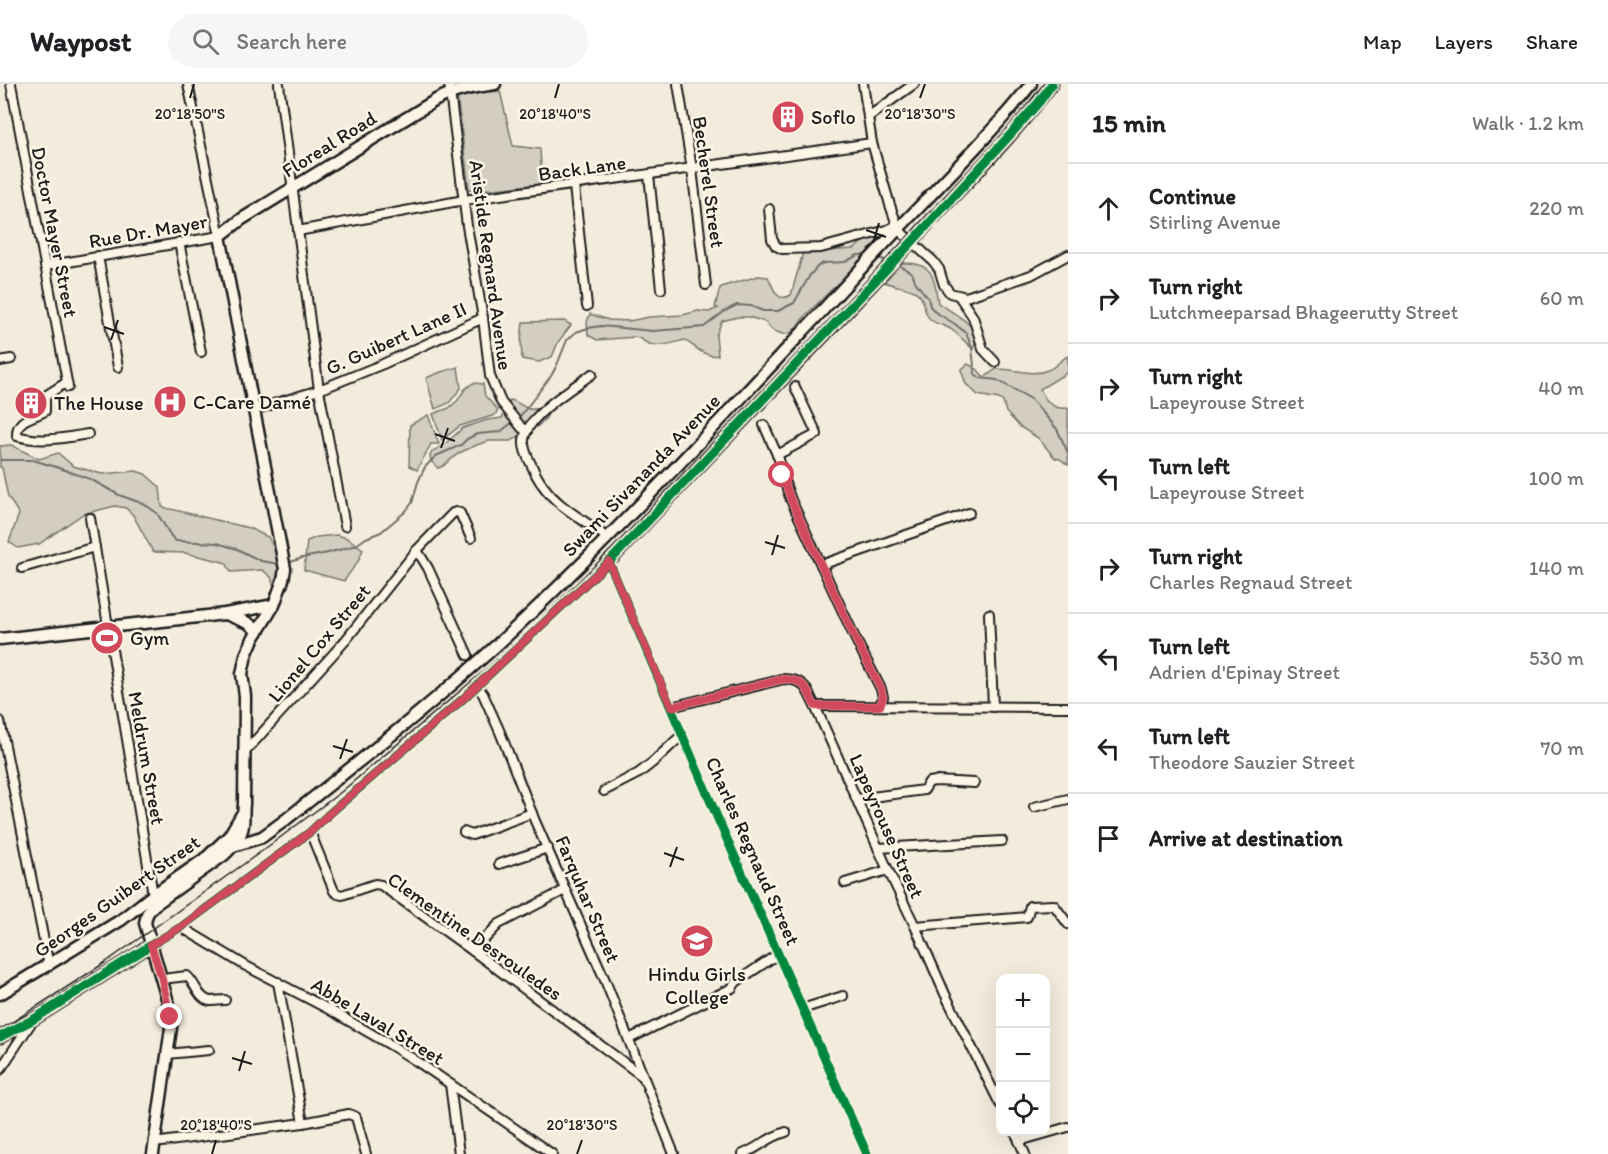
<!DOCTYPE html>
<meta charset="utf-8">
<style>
body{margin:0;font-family:Itim,sans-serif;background:#f6f6f6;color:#202124}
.controls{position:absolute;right:18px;bottom:18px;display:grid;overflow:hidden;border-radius:12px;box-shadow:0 6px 24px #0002}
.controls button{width:54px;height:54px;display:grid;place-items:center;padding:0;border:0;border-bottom:2px solid #e0e0e0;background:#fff;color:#202124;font:30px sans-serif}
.stop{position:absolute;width:18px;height:18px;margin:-14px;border:4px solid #d1495b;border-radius:50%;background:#fff}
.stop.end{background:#d1495b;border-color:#fff;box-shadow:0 2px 6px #0008}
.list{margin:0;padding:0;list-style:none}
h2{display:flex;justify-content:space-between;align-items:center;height:78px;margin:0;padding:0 24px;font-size:26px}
h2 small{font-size:20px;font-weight:400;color:#757577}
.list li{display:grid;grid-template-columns:39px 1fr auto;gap:18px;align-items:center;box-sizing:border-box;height:90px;padding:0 24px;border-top:2px solid #e0e0e0}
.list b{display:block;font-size:22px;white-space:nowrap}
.list p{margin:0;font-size:20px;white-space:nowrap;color:#757577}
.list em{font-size:20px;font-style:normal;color:#757577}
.icon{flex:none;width:33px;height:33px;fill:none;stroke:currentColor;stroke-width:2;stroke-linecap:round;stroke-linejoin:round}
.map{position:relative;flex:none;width:1068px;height:1070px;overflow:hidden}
header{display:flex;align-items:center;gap:36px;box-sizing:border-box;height:84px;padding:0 30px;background:#fff;border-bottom:2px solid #e0e0e0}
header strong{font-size:28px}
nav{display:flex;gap:33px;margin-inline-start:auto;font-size:21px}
.search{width:420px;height:54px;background:#f6f6f6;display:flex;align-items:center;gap:15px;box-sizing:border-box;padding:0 21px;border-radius:33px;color:#757577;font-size:22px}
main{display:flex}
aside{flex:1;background:#fff}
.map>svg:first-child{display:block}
.green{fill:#d3cec1;stroke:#78756e;stroke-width:1.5}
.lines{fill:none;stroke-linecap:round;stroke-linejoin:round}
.stream{stroke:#716e68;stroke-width:2}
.street-casing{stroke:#1c1c1c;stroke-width:12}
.secondary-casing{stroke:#1c1c1c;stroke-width:15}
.street{stroke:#fcf5e5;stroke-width:8}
.secondary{stroke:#fcf5e5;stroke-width:10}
.tram{stroke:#1c1c1c;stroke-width:1.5}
.cycleway-casing{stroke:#fcf5e5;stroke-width:13}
.cycleway{stroke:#00873e;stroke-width:9}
.route{stroke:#d1495b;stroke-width:8}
.ticks{fill:none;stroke:#1c1c1c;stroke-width:2}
.labels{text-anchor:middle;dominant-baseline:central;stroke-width:5;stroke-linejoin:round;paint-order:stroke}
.poi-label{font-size:20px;fill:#1c1c1c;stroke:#fcf5e5;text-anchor:start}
.street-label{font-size:20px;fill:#1c1c1c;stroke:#fcf5e5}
.ticks-label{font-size:15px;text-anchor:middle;fill:#1c1c1c;stroke:#fcf5e5;stroke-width:5;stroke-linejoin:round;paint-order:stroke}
</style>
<header>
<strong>Waypost</strong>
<div class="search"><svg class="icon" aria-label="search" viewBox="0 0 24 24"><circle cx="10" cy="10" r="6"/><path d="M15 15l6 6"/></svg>Search here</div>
<nav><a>Map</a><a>Layers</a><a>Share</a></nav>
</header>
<main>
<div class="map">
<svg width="1068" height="1070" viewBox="0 0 1068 1070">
<rect width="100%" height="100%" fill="#f3ecdd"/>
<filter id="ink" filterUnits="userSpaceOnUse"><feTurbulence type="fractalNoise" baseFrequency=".0167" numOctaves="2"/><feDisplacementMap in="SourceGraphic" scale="12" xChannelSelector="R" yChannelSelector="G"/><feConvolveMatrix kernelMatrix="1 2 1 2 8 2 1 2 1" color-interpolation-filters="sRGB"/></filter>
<g filter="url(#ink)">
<g class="green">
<path d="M500 7 513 62 540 65 542 100C517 101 494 108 469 105L457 11Z"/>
<path d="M884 153 843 198 833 204 806 231 792 248 788 250H782L772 246 765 238 749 233H738L722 237 716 251 718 271C706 274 695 263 685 256 675 258 660 264 649 260 643 258 642 254 635 253L597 256 588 251 587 238 590 230 609 236 629 237 649 233 683 231 698 227 709 228 718 224 715 223 720 204 724 202 758 192 768 193C774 204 776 220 791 211L803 169 854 165 862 158 875 154Z"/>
<path d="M903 179C934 178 934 194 938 219 950 227 973 239 978 252L973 265C966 259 959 251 952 246 946 241 937 241 931 236 922 229 926 214 916 208 906 202 895 203 885 198L884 195 893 183Z"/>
<path d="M564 237 571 241 558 258 552 273 539 278 522 275 521 257 523 238Z"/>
<path d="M1068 272V288L1040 305C1046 318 1053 326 1068 324V381L1060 375 1055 374 1038 354 1020 343 1006 328 1003 318 999 315 978 311 966 300 961 286 968 280 977 285 984 293 988 291 996 285C1013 284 1031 293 1048 286 1056 283 1061 275 1068 272Z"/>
<path d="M458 283 461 304 449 319 435 325 426 294 441 288Z"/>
<path d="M473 299 483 300 485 312 498 326 495 331 460 342 442 356 433 330 449 324 458 316 465 305Z"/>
<path d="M510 316C520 317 526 329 537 324 542 322 544 318 550 317L553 321 546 334 537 343 531 342 515 355 510 357H489L479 360 459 369 443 382 438 384 431 377 430 372 432 368 445 360 463 344 487 336 502 334Z"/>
<path d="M428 331 439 360H431L417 386 409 382 410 341Z"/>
<path d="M11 361 39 375 58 369 73 382 102 390 136 387 145 390 160 403 162 423 249 444 268 453 283 480 280 500H273L271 493 262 486 231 488 226 479 216 476 185 469 153 468 133 431 126 424 115 422 83 430 39 460 18 464 9 458 19 430 8 413 2 384 0 383V362Z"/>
<path d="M337 451 347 454 363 465 359 476 344 497 304 486 307 457 317 453Z"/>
</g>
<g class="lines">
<g class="stream">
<path d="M877 174 889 177"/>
<path d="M897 180 912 189 916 199 928 214 930 222 935 228 955 240 966 249 972 264 975 290 980 294 997 296 1031 315 1057 345 1068 369"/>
<path d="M518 335 551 292 557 281 567 256 576 248 588 244 601 242 653 247 704 243 725 227 737 221 751 222 763 227H778L794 219 810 191 818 182 824 179 845 178 858 171H869"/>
<path d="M0 376H33L56 383 90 395 119 411 144 420 157 429 171 452 176 457 217 459 237 465 261 477 279 480"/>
<path d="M288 479 302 474 328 469 356 461 366 454 381 448 405 428 412 419 418 398 425 383 436 372 461 361 467 355 477 350 500 348 513 338"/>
</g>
<g class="street-casing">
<g id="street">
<path d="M11 0 68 303"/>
<path d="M279 0 319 306 345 442"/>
<path d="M449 0 467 142 483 234 490 292 501 318 522 344 527 347"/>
<path d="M678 0 692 85 706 201"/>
<path d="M863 0 872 59 890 121 897 141 903 150 933 177 939 185 944 201 950 209 966 213 1031 191 1068 171"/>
<path d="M868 33 914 0"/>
<path d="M649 91 661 205"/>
<path d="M574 102 587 222"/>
<path d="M769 125 772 155 776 162 782 165 821 164 887 146 897 141"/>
<path d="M298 147 464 116 872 59"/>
<path d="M179 158 201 268"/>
<path d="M98 172 118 283"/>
<path d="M45 182 220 152 188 0"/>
<path d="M959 212 973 233 983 265 995 278"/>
<path d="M0 277 11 275"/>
<path d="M592 290C574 303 526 332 524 356 523 365 528 374 532 382 537 395 548 410 559 419 574 432 592 441 607 454"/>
<path d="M67 298 45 312V327C33 334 16 334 17 352 41 359 64 354 88 350"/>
<path d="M254 326 319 306 383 280 483 234"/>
<path d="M764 341 779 375 782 391 791 416 856 556 881 605 883 613 880 622"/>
<path d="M777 371 817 350 795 303"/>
<path d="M90 434 153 811"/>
<path d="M417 466 428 484 468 571"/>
<path d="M821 481 969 429"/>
<path d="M22 484 95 463"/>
<path d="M989 530 993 623"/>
<path d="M477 602 483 610 500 648 535 737 605 896 674 1070"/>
<path d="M815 622 1068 623"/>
<path d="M671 623 784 595C806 596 806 605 815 622L888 786 915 842 945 910 1000 1020"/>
<path d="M0 637 49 882"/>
<path d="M244 669 345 557 417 466 453 429 456 428 460 429 471 454"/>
<path d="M604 707 639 689 653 678 682 651"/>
<path d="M857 715 924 706 929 698 936 697 974 699"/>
<path d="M1034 723 1068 715"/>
<path d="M310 748 334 807 338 810 342 811 375 800 381 801 473 867 642 992"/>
<path d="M464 748 472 751 532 729"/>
<path d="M878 764 1002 757"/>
<path d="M499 780 548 764"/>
<path d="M845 799 888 786"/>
<path d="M915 842 1027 833 1030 822 1054 821 1068 840"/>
<path d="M181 843 246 882 330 926 389 960 421 980 552 1070"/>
<path d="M151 861 181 843 310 748 329 730 463 615 609 478 718 735 867 1070"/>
<path d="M473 867 499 840 565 806"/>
<path d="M162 895 187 892C195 898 198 915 210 917 214 917 221 916 225 916"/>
<path d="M278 898 303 1039"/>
<path d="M802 925 843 912"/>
<path d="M629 955 732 904 736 898 778 870"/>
<path d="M167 970 209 966"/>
<path d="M0 986 33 936"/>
<path d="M450 1000 459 1070"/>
<path d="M1015 1048 1025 1070"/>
<path d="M1019 1057 1068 1043"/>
<path d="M154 1059 303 1039 349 1030 356 1033 366 1070"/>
<path d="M743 1070C759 1064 768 1053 786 1048"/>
</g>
</g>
<g class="secondary-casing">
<g id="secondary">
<path d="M609 478C715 364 824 254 928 140 970 94 1015 50 1052 0"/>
<path d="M226 530 248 539 258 547"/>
<path d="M0 555 225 530 274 521"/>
<path d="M206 774 223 765 262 753 284 737C361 676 439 615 511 548 624 442 729 327 834 214 864 181 894 149 925 117 961 79 998 42 1031 0"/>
<path d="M0 910 121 836 153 811 206 774 229 752 242 730"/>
<path d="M0 953 34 935 151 861"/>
<path d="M153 1070 171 944 168 918 145 839 147 830 153 822 224 771C232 763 242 753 243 741 244 734 243 727 244 720L245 612 242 590 246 571 253 555 274 521 283 496 285 485 220 152 242 135 436 16C455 6 474 3 495 0"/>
</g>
</g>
<use href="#street" class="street"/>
<use href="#secondary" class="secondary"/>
<path class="tram" d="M0 946 106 878 262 767 341 708 485 586 532 543 621 456 873 190 1019 32 1044 0"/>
<g class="cycleway-casing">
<g id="cycleway">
<path d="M609 478 718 735 867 1070"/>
<path d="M0 953 34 935 151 861 181 843 310 748 329 730 463 615 609 478 912 158 1010 51 1039 18 1052 0"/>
</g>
</g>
<use href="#cycleway" class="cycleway"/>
</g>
</g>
<g class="lines" filter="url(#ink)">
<path class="route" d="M170 933 162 895 151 861 181 843 310 748 329 730 463 615 609 478 671 623 784 595C806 596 806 605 815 622H880L883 613 881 605 856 556 791 416 782 391"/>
</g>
<path class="ticks" d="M190 14 194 0M555 14 559 0M920 14 925 0M866 146 886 153M873 159 879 139M104 243 124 250M111 256 118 236M435 350 455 357M441 364 448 344M765 458 785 464M772 471 778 451M333 662 353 668M340 675 347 655M664 769 684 776M670 783 677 763M232 974 252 980M239 987 245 967M212 1070 216 1056M577 1070 582 1056"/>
<defs>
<g id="building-disc" transform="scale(1.725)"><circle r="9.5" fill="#d1495b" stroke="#fcf5e5"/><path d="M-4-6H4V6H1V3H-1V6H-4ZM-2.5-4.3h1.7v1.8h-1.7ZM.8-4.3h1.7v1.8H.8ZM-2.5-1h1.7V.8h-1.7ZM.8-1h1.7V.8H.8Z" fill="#fff"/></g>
<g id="hospital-disc" transform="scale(1.725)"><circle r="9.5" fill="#d1495b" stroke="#fcf5e5"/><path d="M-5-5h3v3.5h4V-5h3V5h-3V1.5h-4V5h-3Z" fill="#fff"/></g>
<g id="stadium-disc" transform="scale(1.725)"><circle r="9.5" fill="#d1495b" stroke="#fcf5e5"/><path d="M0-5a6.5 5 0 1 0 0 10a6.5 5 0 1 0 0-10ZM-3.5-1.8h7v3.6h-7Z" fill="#fff"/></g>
<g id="school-disc" transform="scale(1.725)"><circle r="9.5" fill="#d1495b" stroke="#fcf5e5"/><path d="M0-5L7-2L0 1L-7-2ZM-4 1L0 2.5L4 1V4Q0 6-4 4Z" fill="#fff"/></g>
</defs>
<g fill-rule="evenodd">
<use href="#building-disc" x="788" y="33"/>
<use href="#hospital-disc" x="170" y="318"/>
<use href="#building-disc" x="31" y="319"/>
<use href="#stadium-disc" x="107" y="554"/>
<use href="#school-disc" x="697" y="857"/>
</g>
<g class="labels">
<g class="poi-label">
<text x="811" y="33">Soflo</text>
<text x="193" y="318">C-Care Darné</text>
<text x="54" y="319">The House</text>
<text x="130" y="554">Gym</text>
<text x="697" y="890" text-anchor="middle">Hindu Girls<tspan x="697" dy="23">College</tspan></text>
</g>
<g class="street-label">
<text transform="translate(329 60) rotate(-32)">Floreal Road</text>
<text transform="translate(582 84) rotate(-8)">Back Lane</text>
<text transform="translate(709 98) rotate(82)">Becherel Street</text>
<text transform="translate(148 147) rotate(-10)">Rue Dr. Mayer</text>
<text transform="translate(55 148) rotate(79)">Doctor Mayer Street</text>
<text transform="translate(491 181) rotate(82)">Aristide Regnard Avenue</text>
<text transform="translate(396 254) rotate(-24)">G. Guibert Lane II</text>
<text transform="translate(641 391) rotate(-46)">Swami Sivananda Avenue</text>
<text transform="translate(319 559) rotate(-50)">Lionel Cox Street</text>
<text transform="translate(147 674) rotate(80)">Meldrum Street</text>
<text transform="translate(887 742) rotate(66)">Lapeyrouse Street</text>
<text transform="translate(753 767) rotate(66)">Charles Regnaud Street</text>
<text transform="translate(117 812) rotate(-35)">Georges Guibert Street</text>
<text transform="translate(588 815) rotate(67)">Farquhar Street</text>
<text transform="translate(475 852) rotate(35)">Clementine Desrouledes</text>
<text transform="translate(378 937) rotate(31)">Abbe Laval Street</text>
</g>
</g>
<g class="ticks-label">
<text x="190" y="35">20°18'50"S</text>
<text x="555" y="35">20°18'40"S</text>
<text x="920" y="35">20°18'30"S</text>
<text x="216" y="1046">20°18'40"S</text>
<text x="582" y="1046">20°18'30"S</text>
</g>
</svg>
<div class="controls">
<button>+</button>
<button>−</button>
<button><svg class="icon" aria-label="locate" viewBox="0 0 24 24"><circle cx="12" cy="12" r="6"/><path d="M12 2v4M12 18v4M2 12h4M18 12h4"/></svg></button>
</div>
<div class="stop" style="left:782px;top:391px"></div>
<div class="stop end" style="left:170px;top:933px"></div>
</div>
<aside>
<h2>15 min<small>Walk · 1.2 km</small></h2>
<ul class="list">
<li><svg class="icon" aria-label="ahead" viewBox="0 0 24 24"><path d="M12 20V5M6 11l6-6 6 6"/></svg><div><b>Continue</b><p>Stirling Avenue</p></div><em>220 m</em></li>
<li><svg class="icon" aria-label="right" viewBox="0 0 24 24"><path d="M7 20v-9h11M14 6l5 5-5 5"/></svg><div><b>Turn right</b><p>Lutchmeeparsad Bhageerutty Street</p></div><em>60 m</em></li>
<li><svg class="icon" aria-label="right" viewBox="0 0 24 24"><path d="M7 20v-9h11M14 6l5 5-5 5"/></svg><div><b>Turn right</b><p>Lapeyrouse Street</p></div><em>40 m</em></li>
<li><svg class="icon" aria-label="left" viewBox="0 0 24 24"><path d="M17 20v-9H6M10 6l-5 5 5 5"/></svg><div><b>Turn left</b><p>Lapeyrouse Street</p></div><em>100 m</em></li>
<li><svg class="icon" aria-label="right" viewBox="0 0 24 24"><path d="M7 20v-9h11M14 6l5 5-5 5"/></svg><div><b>Turn right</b><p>Charles Regnaud Street</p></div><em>140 m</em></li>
<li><svg class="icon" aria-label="left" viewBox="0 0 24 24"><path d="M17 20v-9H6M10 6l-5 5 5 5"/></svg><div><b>Turn left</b><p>Adrien d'Epinay Street</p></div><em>530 m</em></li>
<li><svg class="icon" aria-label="left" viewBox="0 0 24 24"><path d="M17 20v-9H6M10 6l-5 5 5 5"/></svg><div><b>Turn left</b><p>Theodore Sauzier Street</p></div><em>70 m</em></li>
<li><svg class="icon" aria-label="arrive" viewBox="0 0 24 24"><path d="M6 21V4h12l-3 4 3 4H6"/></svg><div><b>Arrive at destination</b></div></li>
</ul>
</aside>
</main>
